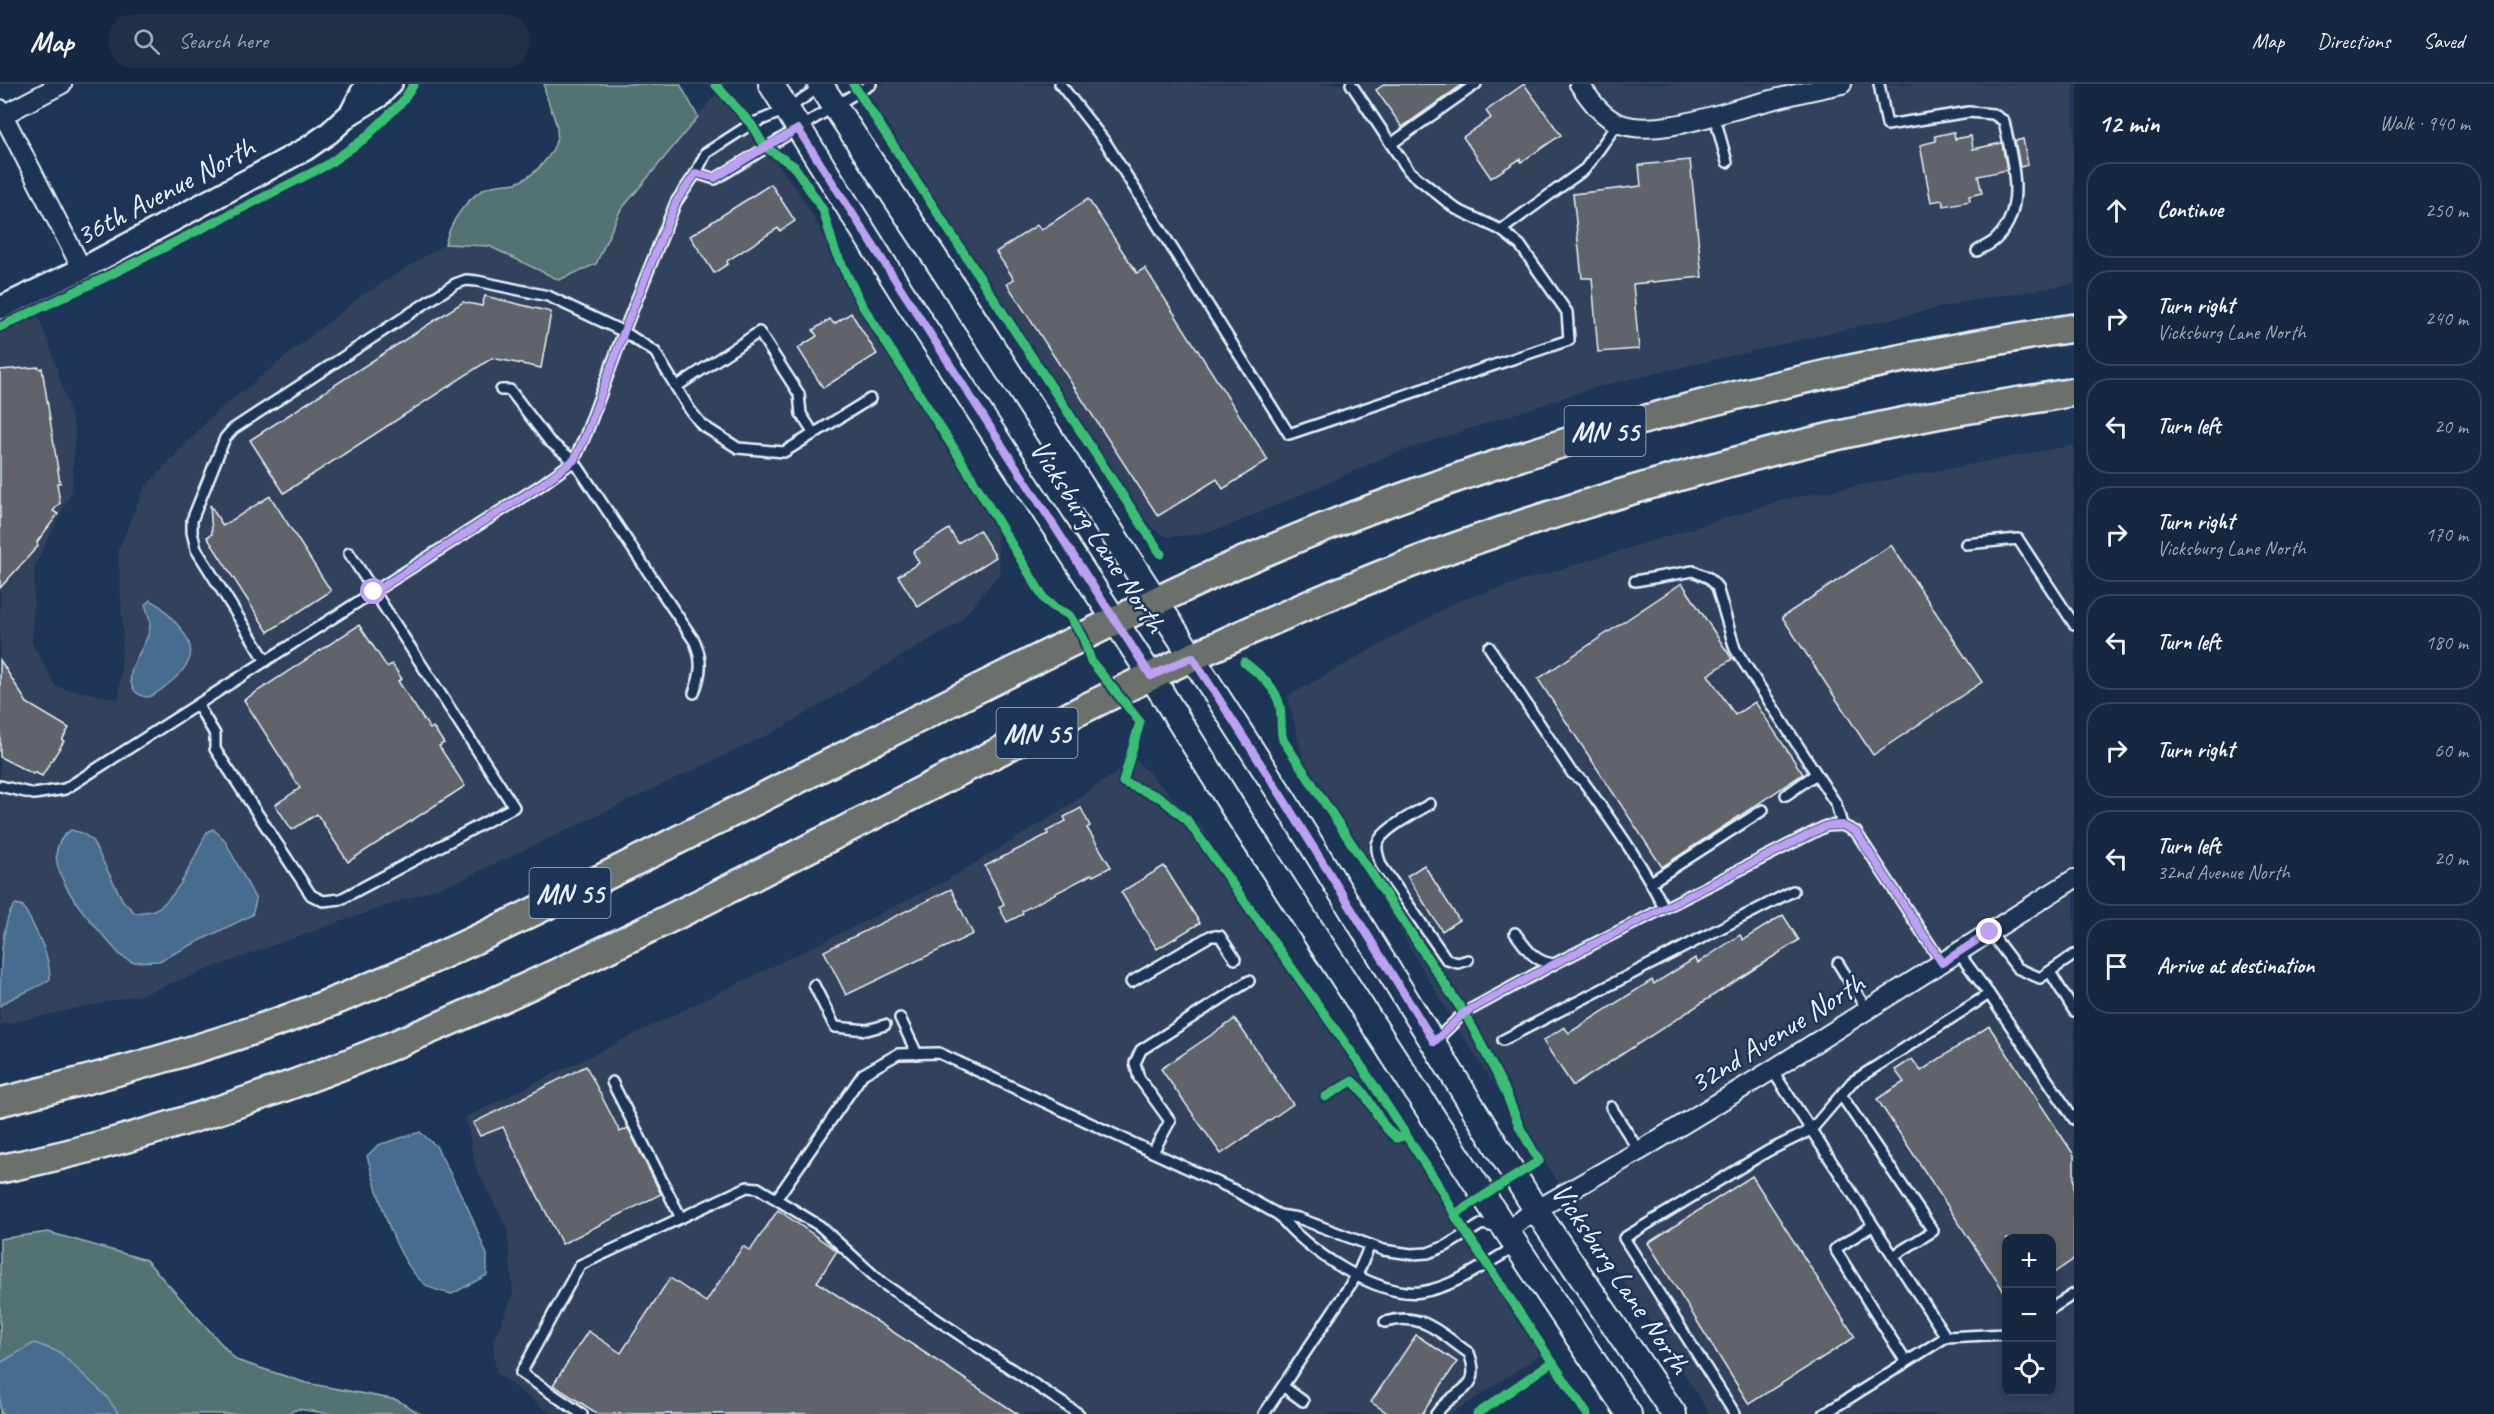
<!DOCTYPE html>
<meta charset="utf-8">
<style>
body{margin:0;font-family:Caveat,sans-serif;background:#1f3048;color:#f1f3f6}
.controls{position:absolute;right:18px;bottom:18px;display:grid;overflow:hidden;border-radius:12px;box-shadow:0 3px 9px #0003}
.controls button{width:54px;height:54px;display:grid;place-items:center;padding:0;border:0;border-bottom:2px solid #35445a;background:#162841;color:#f1f3f6;font:30px sans-serif}
.stop{position:absolute;width:18px;height:18px;margin:-14px;border:4px solid #bca0f2;border-radius:50%;background:#fff}
.stop.end{background:#bca0f2;border-color:#fff;box-shadow:0 2px 6px #0008}
.list{margin:0;padding:0;list-style:none}
h2{display:flex;justify-content:space-between;align-items:center;height:78px;margin:0;padding:0 24px;font-size:26px}
h2 small{font-size:20px;font-weight:400;color:#9ea6b1}
.list li{display:grid;grid-template-columns:39px 1fr auto;gap:18px;align-items:center;box-sizing:border-box;height:96px;margin:0 12px 12px;padding:0 12px;border:2px solid #35445a;border-radius:24px}
.list b{display:block;font-size:22px;white-space:nowrap}
.list p{margin:0;font-size:20px;white-space:nowrap;color:#9ea6b1}
.list em{font-size:20px;font-style:normal;color:#9ea6b1}
.icon{flex:none;width:33px;height:33px;fill:none;stroke:currentColor;stroke-width:2;stroke-linecap:round;stroke-linejoin:round}
.map{position:relative;flex:none;width:2074px;height:1330px;overflow:hidden}
header{display:flex;align-items:center;gap:36px;box-sizing:border-box;height:84px;padding:0 30px;background:#162841;border-bottom:2px solid #35445a}
header strong{font-size:28px}
nav{display:flex;gap:33px;margin-inline-start:auto;font-size:21px}
.search{width:420px;height:54px;background:#1f3048;display:flex;align-items:center;gap:15px;box-sizing:border-box;padding:0 21px;border-radius:24px;color:#9ea6b1;font-size:22px}
main{display:flex}
aside{flex:1;background:#162841}
.map>svg:first-child{display:block}
.built{fill:#31435d;fill-rule:evenodd}
.green{fill:#537372;stroke:#9eb2b5;stroke-width:1.5}
.water{fill:#476c8f;stroke:#87a1b9;stroke-width:1.5}
.building{fill:#61646b;stroke:#e8f1f8;stroke-width:1.5}
.lines{fill:none;stroke-linecap:round;stroke-linejoin:round}
.service-casing{stroke:#e8f1f8;stroke-width:14}
.minor-casing{stroke:#e8f1f8;stroke-width:22}
.tertiary-casing{stroke:#e8f1f8;stroke-width:26}
.secondary-casing{stroke:#e8f1f8;stroke-width:28}
.primary-casing{stroke:#e8f1f8;stroke-width:32}
.service{stroke:#1d3557;stroke-width:9}
.minor{stroke:#1d3557;stroke-width:18}
.tertiary{stroke:#1d3557;stroke-width:21}
.secondary{stroke:#1d3557;stroke-width:24}
.primary{stroke:#6c706d;stroke-width:27}
.cycleway-casing{stroke:#1d3557;stroke-width:13}
.cycleway{stroke:#3abd76;stroke-width:9}
.route{stroke:#bca0f2;stroke-width:8}
.labels{text-anchor:middle;dominant-baseline:central;stroke-width:5;stroke-linejoin:round;paint-order:stroke}
.shield{fill:#1d3557;stroke:#abb9c8;stroke-width:1.5}
.shield-label{font-size:28px;font-weight:bold;fill:#e8f1f8}
.street-label{font-size:30px;fill:#e8f1f8;stroke:#1d3557}
</style>
<header>
<strong>Map</strong>
<div class="search"><svg class="icon" aria-label="search" viewBox="0 0 24 24"><circle cx="10" cy="10" r="6"/><path d="M15 15l6 6"/></svg>Search here</div>
<nav><a>Map</a><a>Directions</a><a>Saved</a></nav>
</header>
<main>
<div class="map">
<svg width="2074" height="1330" viewBox="0 0 2074 1330">
<rect width="100%" height="100%" fill="#1d3557"/>
<filter id="ink" filterUnits="userSpaceOnUse"><feTurbulence type="fractalNoise" baseFrequency=".0167" numOctaves="2"/><feDisplacementMap in="SourceGraphic" scale="12" xChannelSelector="R" yChannelSelector="G"/><feConvolveMatrix kernelMatrix="1 2 1 2 8 2 1 2 1" color-interpolation-filters="sRGB"/></filter>
<g filter="url(#ink)">
<g class="built">
<path d="M863 0H2074V200L1973 216 1596 303 1393 370 1226 443 1199 450 1167 453 1126 427 1107 402Z"/>
<path d="M721 4 800 110 940 357 996 436 1000 489 959 538 778 646 461 796 282 858 143 910 0 941V239L36 228 49 259 75 345 72 407 35 481 32 559 56 603 119 615 123 547 118 466 145 403 214 330 361 212 445 160 489 162 559 196 596 180 620 127Z"/>
<path d="M2074 361V1330H1710L1452 936 1303 676 1288 612 1458 517 1787 415ZM2006 1154H2052V1308H2006Z"/>
<path d="M1135 675 1202 743 1235 803 1351 974 1543 1269 1451 1330H551L496 1289 493 1257 513 1212 507 1144 475 1082 466 1033 944 798 1059 728Z"/>
</g>
<g class="green">
<path d="M544 0H680L698 33 620 127 596 180 559 196 489 162 445 160C450 139 464 117 484 105 494 100 504 101 515 99 533 94 554 71 557 53 560 39 545 17 544 0Z"/>
<path d="M48 1148 146 1176 236 1276 306 1299 397 1316 421 1330H331L298 1325 285 1330H0V1155Z"/>
</g>
<g class="water">
<path d="M150 516C160 520 167 529 174 537 199 563 195 579 167 601 162 605 154 612 148 613 142 613 135 609 133 604 122 583 151 561 150 539 150 533 147 527 145 521Z"/>
<path d="M213 745 224 755 256 816 252 831 159 877 132 878 121 872C100 846 25 776 71 746L82 749 92 756 123 817 135 829C141 828 149 828 154 826 179 815 195 771 207 748Z"/>
<path d="M16 820 23 822C35 845 50 869 50 895 35 907 15 909 0 922 0 896 0 833 16 820Z"/>
<path d="M420 1048 436 1062 468 1124 487 1171V1191L452 1210C444 1208 432 1206 426 1201 394 1177 378 1109 367 1072L378 1061Z"/>
<path d="M34 1259 59 1268 106 1312 119 1330H3L0 1324V1279Z"/>
</g>
<g class="building">
<path d="M1385 0H1463L1402 43 1376 6Z"/>
<path d="M1524 0 1561 51 1521 78 1520 75 1491 94 1463 53 1491 34 1486 27Z"/>
<path d="M1954 48 1955 55 1971 52 1973 65 2002 59 2007 86 1978 92 1982 109 1969 112 1970 117 1944 122 1942 116 1931 118 1920 61 1936 57 1935 52Z"/>
<path d="M2023 55 2028 81 2020 83 2015 57Z"/>
<path d="M1690 76 1702 193 1633 200 1639 265 1598 268 1592 194H1582L1573 110 1641 102 1639 81Z"/>
<path d="M771 100 795 137 780 147 778 144 727 177 728 180 714 189 690 152Z"/>
<path d="M1088 115 1137 189 1145 184 1268 376 1223 405 1217 395 1158 432 1007 200 1014 195 996 168 1037 141 1041 146Z"/>
<path d="M485 212 551 228 541 284 492 274 284 409 250 356 463 218 482 222Z"/>
<path d="M851 229 877 270 823 304 798 264 817 252 813 246 830 235 834 240Z"/>
<path d="M39 283 40 285 42 284 60 399H57L60 419 53 427 58 430 37 458 38 462 0 504V286Z"/>
<path d="M270 412 331 507 268 548 207 453 212 450 210 421 223 442Z"/>
<path d="M949 445 958 459 979 446 996 473 918 523 898 492 919 479 913 468Z"/>
<path d="M1891 461 1982 598 1873 671 1782 533Z"/>
<path d="M1682 499 1732 575 1708 591 1735 631 1755 618 1803 690 1662 783 1538 595Z"/>
<path d="M359 541 387 583 392 580 402 595 398 597 430 645 433 643 444 659 439 662 465 702 348 778 317 730 292 746 275 721 300 704 244 616Z"/>
<path d="M0 576 27 619 69 644 62 656 64 657 42 692 34 688 33 690 0 673Z"/>
<path d="M1081 724 1090 742 1087 744 1111 783 1093 792 1092 790 1022 827 1023 830 1007 838 999 823 1004 820 985 782 1048 750 1047 747 1066 737 1064 733Z"/>
<path d="M1424 781 1459 836 1442 847 1407 792Z"/>
<path d="M1164 782 1200 839 1157 865 1121 808Z"/>
<path d="M951 805 973 850 846 911 824 867Z"/>
<path d="M1783 831 1799 856 1573 1002 1543 957 1564 943 1569 949 1652 896 1654 900 1695 874 1698 879 1740 851 1743 856Z"/>
<path d="M1235 935 1293 1020 1221 1070 1161 985Z"/>
<path d="M1989 942 2074 1071V1175L2052 1190V1155H2007V1212L1877 1015 1904 998 1895 986 1912 975 1921 987Z"/>
<path d="M586 982 620 1048 628 1044 661 1110 562 1160 503 1043 480 1052 473 1039Z"/>
<path d="M1752 1092 1855 1253 1749 1320 1648 1159Z"/>
<path d="M778 1126 837 1167 817 1198 1018 1330H598L553 1301 588 1247 621 1269 670 1194 706 1218 743 1162 750 1167Z"/>
<path d="M1416 1251 1457 1278 1422 1330H1389L1371 1318Z"/>
</g>
<g class="lines">
<g class="service-casing">
<g id="service">
<path d="M1060 0 1106 59 1289 350 1569 256 1567 228 1520 161 1501 146 1585 85 1618 39"/>
<path d="M1351 0 1409 87 1456 125 1501 146"/>
<path d="M1879 0 1887 41 1969 28 1993 30 2004 37C2011 74 2028 123 1997 154 1992 160 1983 163 1977 167"/>
<path d="M1714 30 1727 78"/>
<path d="M1391 60 1476 0"/>
<path d="M696 89 715 95 871 0"/>
<path d="M676 303 759 248 799 310 801 330 814 350"/>
<path d="M501 306H510L549 357 574 377 695 558C703 578 701 590 694 609"/>
<path d="M1966 460 2018 455 2074 540"/>
<path d="M1635 497 1693 487 1709 494 1717 503 1735 565 1836 720 1842 741"/>
<path d="M1489 563 1572 689 1583 697C1612 738 1642 779 1664 824"/>
<path d="M266 577 196 465 192 448V436L225 354 233 345 455 200 466 196 477 197 548 212 624 248 655 268 690 326 702 341 738 364 784 368 870 315"/>
<path d="M198 622 215 650V665L311 811 323 817 341 815 514 723 349 469"/>
<path d="M0 702 34 710 65 705 541 401 574 377 586 350 626 242 676 118 696 89 706 69 751 40 786 26 820 3"/>
<path d="M1786 711 1816 690"/>
<path d="M1430 720C1417 728 1380 746 1377 761 1376 768 1379 774 1381 781L1447 876 1458 879 1468 876"/>
<path d="M1651 798 1763 726"/>
<path d="M1990 848 2017 884 2040 894 2074 871"/>
<path d="M1515 849C1526 864 1534 878 1554 880"/>
<path d="M1838 879 1867 926"/>
<path d="M2050 888 2074 927"/>
<path d="M1131 898 1210 852H1220L1235 875"/>
<path d="M814 901 835 943 867 946 885 941"/>
<path d="M1989 910 2074 1035"/>
<path d="M900 934 917 970"/>
<path d="M1503 956 1793 807"/>
<path d="M1434 958 1464 929 1554 880 1826 742 1842 741 1856 748 1942 879"/>
<path d="M1772 986 1946 1253"/>
<path d="M612 998 681 1134"/>
<path d="M1841 1011 1933 1147 1893 1172"/>
<path d="M1611 1023 1639 1067"/>
<path d="M1153 1068 1170 1037 1139 994 1135 979 1141 966 1249 897"/>
<path d="M777 1114 863 990 898 970 939 969 1232 1105 1279 1131 1298 1134 1383 1166 1411 1170 1428 1169 1446 1162 1482 1140 1499 1144"/>
<path d="M1279 1131C1304 1165 1378 1214 1421 1208 1454 1203 1483 1181 1512 1165L1511 1160"/>
<path d="M1872 1142 1835 1165 1906 1278"/>
<path d="M2052 1224 2074 1210"/>
<path d="M1385 1238C1422 1227 1440 1249 1469 1269 1484 1309 1454 1303 1436 1330"/>
<path d="M1284 1303 1303 1317"/>
<path d="M582 1330 521 1289 580 1181 747 1103 758 1104 820 1142 882 1199 1079 1330"/>
<path d="M1264 1330 1357 1191 1370 1161"/>
<path d="M1735 1330 1624 1154 1768 1067 1811 1046 1852 998 1989 910 1958 868"/>
<path d="M1824 1330 1946 1253 2006 1250"/>
</g>
</g>
<g class="minor-casing">
<g id="minor">
<path d="M1579 0C1590 15 1600 31 1618 39 1654 54 1716 30 1752 21 1782 13 1812 6 1842 0"/>
<path d="M0 25 82 185"/>
<path d="M3 31 62 0"/>
<path d="M1506 1146 1536 1126 1639 1067 1772 986 2074 795"/>
</g>
</g>
<g class="tertiary-casing">
<g id="tertiary">
<path d="M351 29 366 0"/>
<path d="M0 224 82 185 306 65 329 49 350 30 378 13 391 0"/>
</g>
</g>
<g class="secondary-casing">
<g id="secondary">
<path d="M771 0 908 218 1151 592 1237 730 1506 1146 1629 1330"/>
<path d="M820 0 943 186 1284 716 1536 1126 1674 1330"/>
</g>
</g>
<g class="primary-casing">
<g id="primary">
<path d="M0 1018C112 990 224 960 332 918 446 873 556 817 666 762 829 680 991 596 1156 517 1443 379 1760 292 2074 244"/>
<path d="M0 1085C352 1013 670 833 988 673 1044 645 1101 615 1158 589 1263 540 1369 492 1478 455 1577 421 1677 392 1778 366 1828 353 1880 342 1931 332 1978 323 2026 317 2074 308"/>
</g>
</g>
<use href="#service" class="service"/>
<use href="#minor" class="minor"/>
<use href="#tertiary" class="tertiary"/>
<use href="#secondary" class="secondary"/>
<use href="#primary" class="primary"/>
<g class="cycleway-casing">
<g id="cycleway">
<path d="M715 0 751 40 765 63 794 82 823 126 835 167 862 221 958 371 1045 516 1055 524 1069 531 1083 553 1091 577 1140 638 1123 698 1161 714 1187 736 1362 983 1441 1105 1457 1135 1587 1330"/>
<path d="M853 0 1161 470"/>
<path d="M0 243 102 195 327 81 364 55 403 17 414 0"/>
<path d="M1244 578C1259 590 1276 602 1280 623 1282 634 1280 644 1283 656L1468 935 1504 1004 1520 1044 1539 1077 1455 1130"/>
<path d="M1325 1013 1352 997C1372 1012 1376 1039 1397 1054L1406 1051"/>
<path d="M1477 1330 1552 1278"/>
</g>
</g>
<use href="#cycleway" class="cycleway"/>
</g>
</g>
<g class="lines" filter="url(#ink)">
<path class="route" d="M374 508 541 401 574 376 586 351 626 242 676 118 696 89 715 94 765 63 798 45 1151 592 1192 573 1284 716 1434 958 1464 929 1554 880 1826 742 1842 741 1856 748 1942 879 1990 848"/>
</g>
<g class="labels">
<g class="shield">
<rect x="1564.5" y="322" width="81" height="50" rx="4.5"/>
<rect x="996.5" y="624" width="81" height="50" rx="4.5"/>
<rect x="529.5" y="784" width="81" height="50" rx="4.5"/>
</g>
<g class="shield-label">
<text x="1605" y="347">MN 55</text>
<text x="1037" y="649">MN 55</text>
<text x="570" y="809">MN 55</text>
</g>
<g class="street-label">
<text transform="translate(165 107) rotate(-28)">36th Avenue North</text>
<text transform="translate(1098 452) rotate(57)">Vicksburg Lane North</text>
<text transform="translate(1777 949) rotate(-32)">32nd Avenue North</text>
<text transform="translate(1621 1194) rotate(56)">Vicksburg Lane North</text>
</g>
</g>
</svg>
<div class="controls">
<button>+</button>
<button>−</button>
<button><svg class="icon" aria-label="locate" viewBox="0 0 24 24"><circle cx="12" cy="12" r="6"/><path d="M12 2v4M12 18v4M2 12h4M18 12h4"/></svg></button>
</div>
<div class="stop" style="left:374px;top:508px"></div>
<div class="stop end" style="left:1990px;top:848px"></div>
</div>
<aside>
<h2>12 min<small>Walk · 940 m</small></h2>
<ul class="list">
<li><svg class="icon" aria-label="ahead" viewBox="0 0 24 24"><path d="M12 20V5M6 11l6-6 6 6"/></svg><div><b>Continue</b></div><em>250 m</em></li>
<li><svg class="icon" aria-label="right" viewBox="0 0 24 24"><path d="M7 20v-9h11M14 6l5 5-5 5"/></svg><div><b>Turn right</b><p>Vicksburg Lane North</p></div><em>240 m</em></li>
<li><svg class="icon" aria-label="left" viewBox="0 0 24 24"><path d="M17 20v-9H6M10 6l-5 5 5 5"/></svg><div><b>Turn left</b></div><em>20 m</em></li>
<li><svg class="icon" aria-label="right" viewBox="0 0 24 24"><path d="M7 20v-9h11M14 6l5 5-5 5"/></svg><div><b>Turn right</b><p>Vicksburg Lane North</p></div><em>170 m</em></li>
<li><svg class="icon" aria-label="left" viewBox="0 0 24 24"><path d="M17 20v-9H6M10 6l-5 5 5 5"/></svg><div><b>Turn left</b></div><em>180 m</em></li>
<li><svg class="icon" aria-label="right" viewBox="0 0 24 24"><path d="M7 20v-9h11M14 6l5 5-5 5"/></svg><div><b>Turn right</b></div><em>60 m</em></li>
<li><svg class="icon" aria-label="left" viewBox="0 0 24 24"><path d="M17 20v-9H6M10 6l-5 5 5 5"/></svg><div><b>Turn left</b><p>32nd Avenue North</p></div><em>20 m</em></li>
<li><svg class="icon" aria-label="arrive" viewBox="0 0 24 24"><path d="M6 21V4h12l-3 4 3 4H6"/></svg><div><b>Arrive at destination</b></div></li>
</ul>
</aside>
</main>
